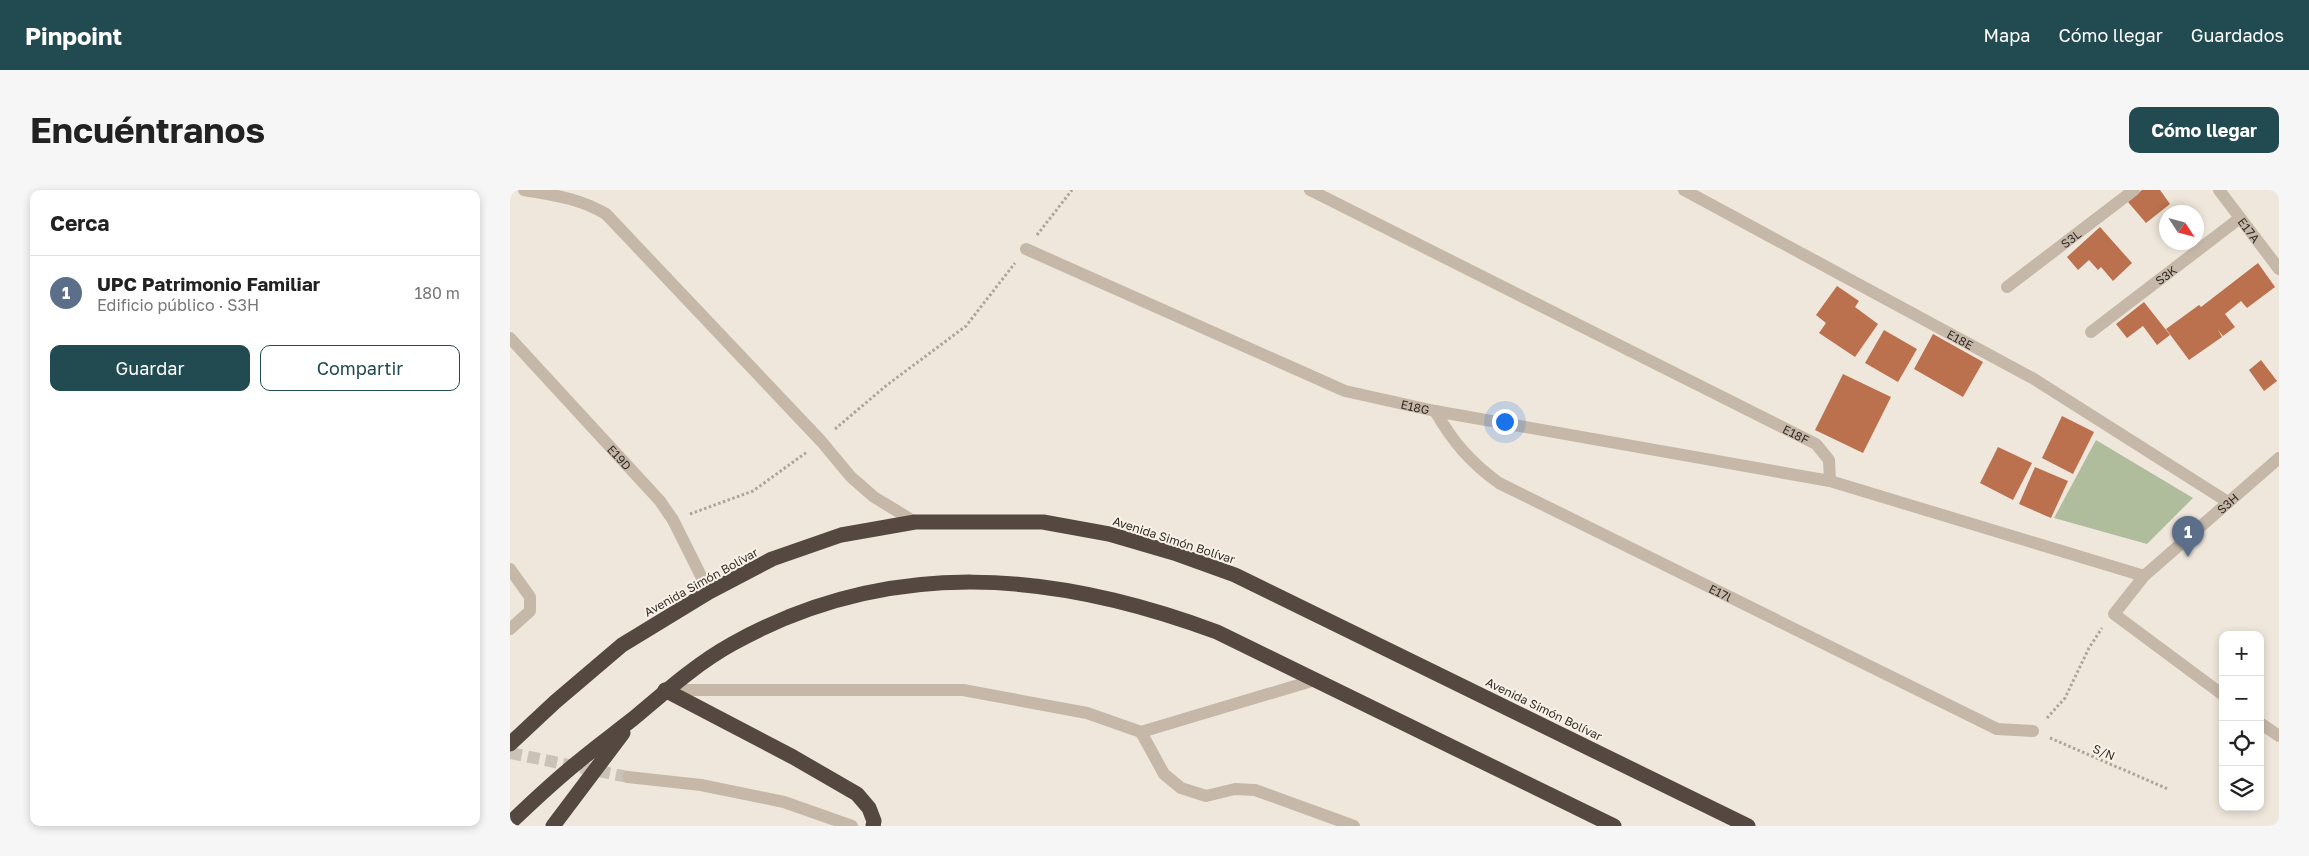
<!DOCTYPE html>
<html lang="es">
<meta charset="utf-8">
<style>
body{margin:0;font-family:"Golos Text",sans-serif;background:#f6f6f6;color:#222}
.controls{position:absolute;right:15px;bottom:15px;display:grid;overflow:hidden;border-radius:10px;box-shadow:0 2px 8px #0003}
.controls button{width:45px;height:45px;display:grid;place-items:center;padding:0;border:0;border-bottom:1px solid #e0e0e0;background:#fff;color:#222;font:25px sans-serif}
.compass{position:absolute;left:1649px;top:15px;width:45px;height:45px;border-radius:50%;background:#fff;box-shadow:0 2px 8px #0003;rotate:126deg}
.you{position:absolute;left:994px;top:231px;width:18px;height:18px;margin:-12px;border:4px solid #fff;border-radius:50%;background:#1a73e8;box-shadow:0 0 0 8px #1a73e833}
.badge{display:grid;place-items:center;width:32px;height:32px;border-radius:50%;background:#214a51;color:#fff;font-size:16px;font-weight:700}
.pin{position:absolute;translate:-50% -41px;filter:drop-shadow(0 1px 2px #0008)}
.pin::after{content:'';position:absolute;top:26px;width:18px;height:15px;background:inherit;clip-path:polygon(0 0,100% 0,50% 100%)}
.list{margin:0;padding:0;list-style:none}
h2{display:flex;justify-content:space-between;align-items:center;height:65px;margin:0;padding:0 20px;font-size:21px}
h2 small{font-size:16px;font-weight:400;color:#767676}
.list li{display:grid;grid-template-columns:32px 1fr auto;gap:15px;align-items:center;box-sizing:border-box;height:75px;padding:0 20px;border-top:1px solid #e0e0e0}
.list b{display:block;font-size:19px;white-space:nowrap}
.list p{margin:0;font-size:16px;white-space:nowrap;color:#767676}
.list em{font-size:16px;font-style:normal;color:#767676}
.actions{display:flex;gap:10px;padding:15px 20px}
.actions a{flex:1;padding:11px 0;border:1px solid #214a51;border-radius:10px;text-align:center;font-size:18px;color:#214a51}
.actions .main{background:#214a51;color:#fff}
.icon{flex:none;width:28px;height:28px;fill:none;stroke:currentColor;stroke-width:2;stroke-linecap:round;stroke-linejoin:round}
.map{position:relative;flex:none;width:1769px;height:636px;overflow:hidden;border-radius:10px}
header{display:flex;align-items:center;gap:30px;box-sizing:border-box;height:70px;padding:0 25px;background:#214a51;color:#fff}
header strong{font-size:24px}
nav{display:flex;gap:28px;margin-inline-start:auto;font-size:18px}
.intro{display:flex;align-items:center;justify-content:space-between;box-sizing:border-box;height:120px;padding:0 30px}
h1{margin:0;font-size:35px}
.button{padding:12px 22px;border-radius:10px;background:#214a51;color:#fff;font-size:18px;font-weight:700}
main{display:flex;gap:30px;padding:0 30px}
aside{flex:1;background:#fff;border-radius:10px;box-shadow:0 2px 8px #0003}
.map>svg:first-child{display:block}
.green{fill:#b0bd9d}
.building{fill:#bb714e}
.lines{fill:none;stroke-linecap:round;stroke-linejoin:round}
.street-tunnel{stroke:#cac2b7;stroke-width:12;stroke-dasharray:12 6;stroke-linecap:butt}
.path{stroke:#b2a393;stroke-width:3;stroke-dasharray:2.5 2.5;stroke-linecap:butt}
.lane{stroke:#c6b8a8;stroke-width:12}
.street{stroke:#c6b8a8;stroke-width:12}
.highway{stroke:#544840;stroke-width:15}
.labels{text-anchor:middle;dominant-baseline:central;stroke-width:4;stroke-linejoin:round;paint-order:stroke}
.street-label{font-size:12px;fill:#342d28;stroke:#f7f1e7}
</style>
<header>
<strong>Pinpoint</strong>
<nav><a>Mapa</a><a>Cómo llegar</a><a>Guardados</a></nav>
</header>
<div class="intro"><h1>Encuéntranos</h1><a class="button">Cómo llegar</a></div>
<main>
<aside>
<h2>Cerca<small></small></h2>
<ul class="list">
<li><span class="badge" style="background:#5c6f8a">1</span><div><b>UPC Patrimonio Familiar</b><p>Edificio público · S3H</p></div><em>180 m</em></li>
</ul>
<div class="actions"><a class="main">Guardar</a><a>Compartir</a></div>
</aside>
<div class="map">
<svg width="1769" height="636" viewBox="0 0 1769 636">
<rect width="100%" height="100%" fill="#efe7db"/>
<path class="green" d="M1586 250 1683 308 1637 354 1544 328Z"/>
<g class="building">
<path d="M1632 0H1650L1660 14 1636 33 1618 12Z"/>
<path d="M1590 37 1622 73 1603 91 1591 77 1588 80 1579 70 1568 80 1557 67Z"/>
<path d="M1748 73 1765 97 1737 118 1731 111 1715 124 1725 137 1713 146 1708 140 1712 147 1679 170 1656 139 1689 115 1691 117Z"/>
<path d="M1327 96 1349 111 1345 117 1368 134 1345 167 1309 143 1316 133 1306 125Z"/>
<path d="M1634 112 1660 145 1647 155 1633 136 1617 148 1606 134Z"/>
<path d="M1374 140 1407 159 1388 192 1355 173Z"/>
<path d="M1423 144 1473 172 1453 207 1404 179Z"/>
<path d="M1751 170 1767 191 1754 201 1739 180Z"/>
<path d="M1333 184 1381 207 1353 263 1305 240Z"/>
<path d="M1552 226 1584 242 1563 284 1532 268Z"/>
<path d="M1488 257 1522 273 1503 310 1470 293Z"/>
<path d="M1525 277 1558 291 1541 328 1509 314Z"/>
</g>
<g class="lines">
<path class="street-tunnel" d="M0 563 118 587"/>
<g class="path">
<path d="M527 45 562 0"/>
<path d="M325 239 377 195 456 136 505 73"/>
<path d="M180 324 243 301 297 262"/>
<path d="M1537 528 1555 508 1579 458 1592 438"/>
<path d="M1540 548 1658 599"/>
</g>
<g class="lane">
<path d="M156 500H453L577 523 631 542 654 584 671 598 696 606 725 599 745 600 844 636"/>
<path d="M631 542 805 490"/>
</g>
<g class="street">
<path d="M14 0C43 5 69 8 96 24L311 251 341 287 364 307 405 332"/>
<path id="s1" d="M800 0 1306 254 1319 270 1320 291 1634 386"/>
<path id="s2" d="M1174 0 1524 189 1718 312"/>
<path id="s3" d="M1709 0 1769 79"/>
<path id="s4" d="M516 59 835 201 925 221 1320 291"/>
<path id="s5" d="M1497 97 1624 0"/>
<path id="s6" d="M1581 142 1730 28"/>
<path id="s7" d="M0 148 150 311 163 330 199 402"/>
<path id="s8" d="M925 221C943 252 960 272 989 293L1487 539 1523 541"/>
<path d="M0 379 20 407V421L0 439"/>
<path id="s9" d="M1713 505 1604 424 1634 386 1769 268"/>
<path d="M1750 533 1769 546"/>
<path d="M118 587 191 595 274 612 342 636"/>
</g>
<g class="highway">
<path d="M155 500 283 567 347 604 359 618 364 631 363 636"/>
<path d="M0 554 45 512 112 455 199 402 262 369 331 345 405 332H533L599 344 664 363 725 385 1238 636"/>
<path d="M0 633C22 612 44 591 68 572 86 557 105 543 124 528 155 502 186 474 222 454 380 366 543 381 707 442L1104 636"/>
<path d="M43 636 113 543"/>
</g>
</g>
<g class="labels">
<g class="street-label">
<text stroke="none"><textPath href="#s3" startOffset="50">E17A</textPath></text>
<text stroke="none"><textPath href="#s5" startOffset="80">S3L</textPath></text>
<text stroke="none"><textPath href="#s6" startOffset="94">S3K</textPath></text>
<text stroke="none"><textPath href="#s2" startOffset="314">E18E</textPath></text>
<text stroke="none"><textPath href="#s4" startOffset="421">E18G</textPath></text>
<text stroke="none"><textPath href="#s1" startOffset="544">E18F</textPath></text>
<text stroke="none"><textPath href="#s7" startOffset="162">E19D</textPath></text>
<text stroke="none"><textPath href="#s9" startOffset="295">S3H</textPath></text>
<text transform="translate(664 350) rotate(18)">Avenida Simón Bolívar</text>
<text transform="translate(191 392) rotate(-29)">Avenida Simón Bolívar</text>
<text stroke="none"><textPath href="#s8" startOffset="344">E17l</textPath></text>
<text transform="translate(1034 519) rotate(26)">Avenida Simón Bolívar</text>
<text transform="translate(1594 562) rotate(23)">S/N</text>
</g>
</g>
</svg>
<div class="controls">
<button>+</button>
<button>−</button>
<button><svg class="icon" aria-label="locate" viewBox="0 0 24 24"><circle cx="12" cy="12" r="6"/><path d="M12 2v4M12 18v4M2 12h4M18 12h4"/></svg></button>
<button><svg class="icon" aria-label="layers" viewBox="0 0 24 24"><path d="M12 4l9 5-9 5-9-5zM3 14l9 5 9-5"/></svg></button>
</div>
<svg class="compass" viewBox="-18 -18 36 36"><path d="M0-13l5 13h-10z" fill="#e53935"/><path d="M0 13l5-13h-10z" fill="#767676"/></svg>
<div class="you"></div>
<div class="pin badge" style="left:1678px;top:367px;background:#5c6f8a">1</div>
</div>
</main>
